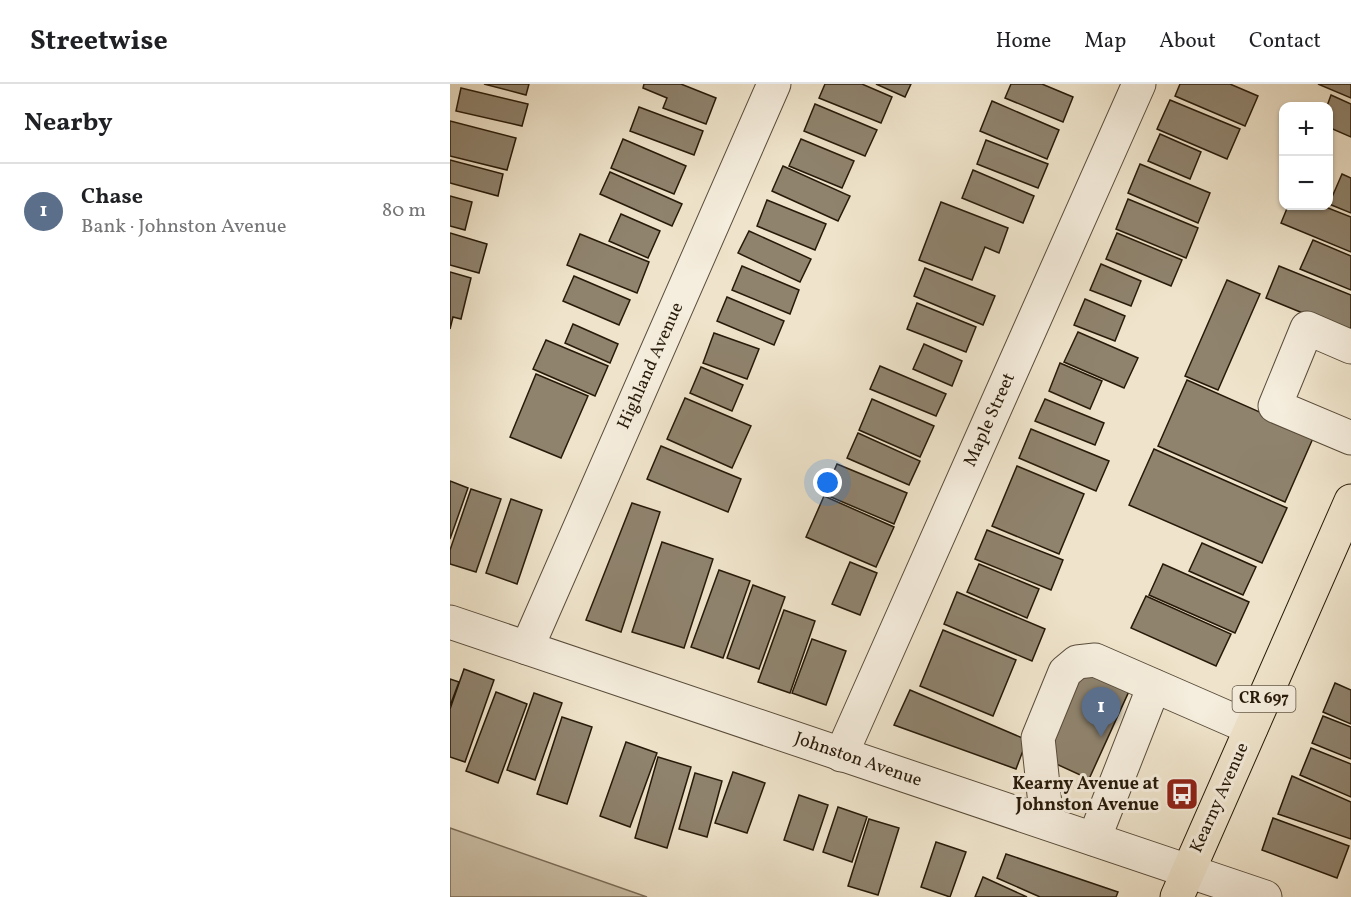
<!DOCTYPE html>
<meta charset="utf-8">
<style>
body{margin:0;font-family:Vollkorn,serif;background:#f6f6f6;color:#202124}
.controls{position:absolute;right:18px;top:18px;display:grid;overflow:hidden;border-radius:12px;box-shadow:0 2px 4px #0004}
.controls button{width:54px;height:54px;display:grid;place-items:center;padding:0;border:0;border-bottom:2px solid #e0e0e0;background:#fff;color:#202124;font:30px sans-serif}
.you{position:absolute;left:378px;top:399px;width:21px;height:21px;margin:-15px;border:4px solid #fff;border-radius:50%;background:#1a73e8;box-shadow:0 0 0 9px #1a73e833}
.badge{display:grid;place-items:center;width:39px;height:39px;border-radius:50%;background:#8f2418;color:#fff;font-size:20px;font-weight:700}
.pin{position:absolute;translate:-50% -50px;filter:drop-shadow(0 2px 3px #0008)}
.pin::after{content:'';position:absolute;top:32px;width:21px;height:18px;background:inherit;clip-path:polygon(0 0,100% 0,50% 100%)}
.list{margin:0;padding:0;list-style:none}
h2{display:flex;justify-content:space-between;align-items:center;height:78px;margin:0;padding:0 24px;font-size:26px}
h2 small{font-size:20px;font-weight:400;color:#757577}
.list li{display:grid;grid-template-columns:39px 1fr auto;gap:18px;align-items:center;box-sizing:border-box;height:96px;padding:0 24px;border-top:2px solid #e0e0e0}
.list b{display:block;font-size:22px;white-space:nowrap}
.list p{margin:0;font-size:20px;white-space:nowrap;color:#757577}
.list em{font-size:20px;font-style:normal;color:#757577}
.map{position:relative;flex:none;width:901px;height:813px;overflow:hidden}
header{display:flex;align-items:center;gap:36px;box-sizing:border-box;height:84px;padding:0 30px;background:#fff;border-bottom:2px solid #e0e0e0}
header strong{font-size:28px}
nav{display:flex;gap:33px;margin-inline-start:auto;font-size:21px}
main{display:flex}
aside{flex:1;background:#fff}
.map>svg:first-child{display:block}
.green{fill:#cdc2aa;stroke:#7a6e5a;stroke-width:1.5}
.building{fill:#8f836e;stroke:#271a09;stroke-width:1.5}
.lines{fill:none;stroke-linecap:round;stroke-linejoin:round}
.minor-casing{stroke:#594c3a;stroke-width:35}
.major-casing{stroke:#271a09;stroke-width:35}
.minor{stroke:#f5eddd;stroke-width:33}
.major{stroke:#efe4cb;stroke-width:33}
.labels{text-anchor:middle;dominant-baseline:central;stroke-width:6;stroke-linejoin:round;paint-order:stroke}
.shield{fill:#f5eddd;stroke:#655949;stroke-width:1.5}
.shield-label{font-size:16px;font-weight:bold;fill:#271a09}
.street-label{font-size:18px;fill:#271a09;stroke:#f5eddd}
.poi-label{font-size:18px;font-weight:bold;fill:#271a09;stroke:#f5eddd;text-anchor:end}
</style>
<header>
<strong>Streetwise</strong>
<nav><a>Home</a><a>Map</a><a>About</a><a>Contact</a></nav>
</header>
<main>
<aside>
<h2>Nearby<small></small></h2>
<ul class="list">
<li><span class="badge" style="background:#5c6f8a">1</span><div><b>Chase</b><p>Bank · Johnston Avenue</p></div><em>80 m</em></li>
</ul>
</aside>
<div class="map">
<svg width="901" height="813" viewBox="0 0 901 813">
<rect width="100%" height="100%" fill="#efe4cb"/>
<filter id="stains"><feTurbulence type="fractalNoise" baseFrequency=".00333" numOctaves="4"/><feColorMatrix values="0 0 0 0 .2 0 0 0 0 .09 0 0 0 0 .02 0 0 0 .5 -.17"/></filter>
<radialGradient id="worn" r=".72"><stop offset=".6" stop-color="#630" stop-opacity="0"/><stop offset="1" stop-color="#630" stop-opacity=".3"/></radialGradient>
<path class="green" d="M0 744 197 813H0Z"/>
<g class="building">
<path d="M34 0H79L76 11Z"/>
<path d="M194 0H231L266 14 256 40 213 24 217 14 193 4Z"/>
<path d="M375 0H412L442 13 431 39 369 14Z"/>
<path d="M426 0H461L455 13Z"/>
<path d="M561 0H592L623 13 613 38 555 14Z"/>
<path d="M730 0H780L808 12 795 42 725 12Z"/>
<path d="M868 0H901V14Z"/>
<path d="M11 4 78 20 72 42 6 27Z"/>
<path d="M881 11 901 20V53L878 43V22H877Z"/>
<path d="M720 16 790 45 777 75 707 45Z"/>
<path d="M542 17 609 46 597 75 530 47Z"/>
<path d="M365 20 427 46 415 72 354 47Z"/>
<path d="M189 23 253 47 244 71 180 47Z"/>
<path d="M0 37 66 54 57 86 0 72Z"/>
<path d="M710 50 751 68 740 95 698 77Z"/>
<path d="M173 55 236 82 224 110 161 84Z"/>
<path d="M351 55 404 77 392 104 339 82Z"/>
<path d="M536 56 598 80 588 104 527 80Z"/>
<path d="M0 76 53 90 48 112 0 99Z"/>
<path d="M690 80 760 109 748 139 678 109Z"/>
<path d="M333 82 400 112 388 137 322 107Z"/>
<path d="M523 86 584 112 573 139 512 114Z"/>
<path d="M160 88 232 120 222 142 150 110Z"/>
<path d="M892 90 901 94V129L879 120Z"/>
<path d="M0 112 22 118 15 146 0 142Z"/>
<path d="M678 115 748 144 736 174 666 145Z"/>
<path d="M317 116 376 140 365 166 307 142Z"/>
<path d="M491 118 558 144 549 169 535 163 522 196 469 176Z"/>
<path d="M838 122H873L901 133V168L831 139Z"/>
<path d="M171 130 210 147 198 174 159 157Z"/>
<path d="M299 147 361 175 350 198 288 169Z"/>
<path d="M0 149 37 160 29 189 0 181Z"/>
<path d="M667 149 732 176 721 202 656 175Z"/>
<path d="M130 150 199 178 187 209 117 181Z"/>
<path d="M863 156 901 172V206L850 185Z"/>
<path d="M651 180 691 197 681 222 640 206Z"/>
<path d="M292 182 349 206 340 230 282 206Z"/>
<path d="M829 182 901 211V243L899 248 816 214Z"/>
<path d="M475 184 545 212 533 241 464 212Z"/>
<path d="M0 188 21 194 11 235 3 233 0 245Z"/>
<path d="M124 192 180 216 169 241 113 217Z"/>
<path d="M777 196 810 210 768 306 735 292Z"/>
<path d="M277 213 334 237 324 261 267 237Z"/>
<path d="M635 215 675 232 665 257 624 241Z"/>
<path d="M467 219 526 243 516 268 457 245Z"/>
<path d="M123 240 168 260 160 279 115 259Z"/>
<path d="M628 248 688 274 674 304 614 278Z"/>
<path d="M264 249 309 265 297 295 253 279Z"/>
<path d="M96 256 158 282 145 312 83 285Z"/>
<path d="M474 260 512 277 502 302 463 285Z"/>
<path d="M610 279 652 297 640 325 599 307Z"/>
<path d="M430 282 496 310 486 332 420 305Z"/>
<path d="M251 283 293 301 282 327 240 309Z"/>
<path d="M86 290 138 312 111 374 60 353Z"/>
<path d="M737 296 864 352 835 418 708 362Z"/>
<path d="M235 314 301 342 282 384 217 355Z"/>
<path d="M422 315 484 342 470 373 409 346Z"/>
<path d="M595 315 654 339 645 361 585 337Z"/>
<path d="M581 345 659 377 646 407 569 374Z"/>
<path d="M408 349 470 377 459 401 397 374Z"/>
<path d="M211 362 291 395 278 428 197 395Z"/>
<path d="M704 365 837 424 812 479 679 421Z"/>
<path d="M387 380 457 409 444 440 374 410Z"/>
<path d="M567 382 634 410 609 470 542 442Z"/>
<path d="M0 397 18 404 0 455Z"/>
<path d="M21 405 51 415 26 488 0 480V466Z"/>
<path d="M374 412 444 443 426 483 356 453Z"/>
<path d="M61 415 92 426 67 500 36 489Z"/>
<path d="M182 419 210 428 171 548 136 536Z"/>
<path d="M537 446 613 476 601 506 525 475Z"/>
<path d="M212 458 263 475 234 564 182 548Z"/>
<path d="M752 459 806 483 793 511 739 487Z"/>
<path d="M400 478 427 489 410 531 382 520Z"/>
<path d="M529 480 589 505 577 534 517 508Z"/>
<path d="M713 480 799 518 785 549 699 511Z"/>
<path d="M269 486 300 497 273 574 241 563Z"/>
<path d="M303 501 335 513 309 585 277 574Z"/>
<path d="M507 508 595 545 582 577 494 540Z"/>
<path d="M696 512 781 550 766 582 681 544Z"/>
<path d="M334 526 365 537 340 609 308 598Z"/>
<path d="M493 546 566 576 543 632 470 602Z"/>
<path d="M362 555 396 567 376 621 342 609Z"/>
<path d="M632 583 680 605 639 695 591 673Z"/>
<path d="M14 585 44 596 15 678 0 673V625Z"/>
<path d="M0 595 9 598 0 622Z"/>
<path d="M885 599 901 606V640L873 628Z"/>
<path d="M460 606 577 656 566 685 444 641Z"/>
<path d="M46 608 77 620 48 699 16 687Z"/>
<path d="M84 609 112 619 85 696 57 686Z"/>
<path d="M873 632 901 643V675L862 659Z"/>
<path d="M112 633 142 643 117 720 87 710Z"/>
<path d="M176 658 207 669 180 743 150 732Z"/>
<path d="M861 664 901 680V713L850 691Z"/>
<path d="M208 673 241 683 217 764 185 754Z"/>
<path d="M283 688 315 699 297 749 265 739Z"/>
<path d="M245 689 272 697 257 753 229 745Z"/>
<path d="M842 692 901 718V755L828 730Z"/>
<path d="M349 711 378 721 363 766 334 756Z"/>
<path d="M388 723 417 733 402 778 373 768Z"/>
<path d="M823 734 899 762 887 794 812 766Z"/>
<path d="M419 735 449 744 428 811 398 802Z"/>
<path d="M486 758 516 768 500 813 471 803Z"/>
<path d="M556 770 668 808 666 813H590L547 794Z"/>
<path d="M533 793 577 813H525Z"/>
</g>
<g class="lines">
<g class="minor-casing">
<g id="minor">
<path d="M901 263 857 244 825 322 901 354"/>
<path d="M0 538 815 813"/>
<path d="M77 564 324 0"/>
<path d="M391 671 689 0"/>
<path d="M597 739 588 654 615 588 627 578 645 576 801 644"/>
<path d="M644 755 704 602"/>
</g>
</g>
<g class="major-casing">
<path id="major" d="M727 813 901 417"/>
</g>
<use href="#minor" class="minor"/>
<use href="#major" class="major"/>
</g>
<defs>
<g id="bus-square" transform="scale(1.725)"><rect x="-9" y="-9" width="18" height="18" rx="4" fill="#8f2418" stroke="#f5eddd"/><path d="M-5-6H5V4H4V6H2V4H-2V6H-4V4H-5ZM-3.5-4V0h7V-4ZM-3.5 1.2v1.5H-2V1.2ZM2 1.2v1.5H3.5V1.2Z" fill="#fff"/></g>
</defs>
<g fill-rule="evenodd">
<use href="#bus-square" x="732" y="710"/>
</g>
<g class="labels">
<rect class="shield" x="782.5" y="602" width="63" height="26" rx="4.5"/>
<g class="shield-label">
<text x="814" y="615">CR 697</text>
</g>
<g class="street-label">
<text transform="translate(201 282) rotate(-66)">Highland Avenue</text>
<text transform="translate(540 336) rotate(-66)">Maple Street</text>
<text transform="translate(408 676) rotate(19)">Johnston Avenue</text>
<text transform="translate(770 714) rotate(-66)">Kearny Avenue</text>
</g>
<g class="poi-label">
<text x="709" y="700">Kearny Avenue at<tspan x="709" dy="21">Johnston Avenue</tspan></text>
</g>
</g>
<rect width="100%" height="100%" filter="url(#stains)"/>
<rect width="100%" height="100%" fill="url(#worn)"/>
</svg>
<div class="controls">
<button>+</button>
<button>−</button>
</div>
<div class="you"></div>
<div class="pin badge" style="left:651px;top:653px;background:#5c6f8a">1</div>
</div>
</main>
